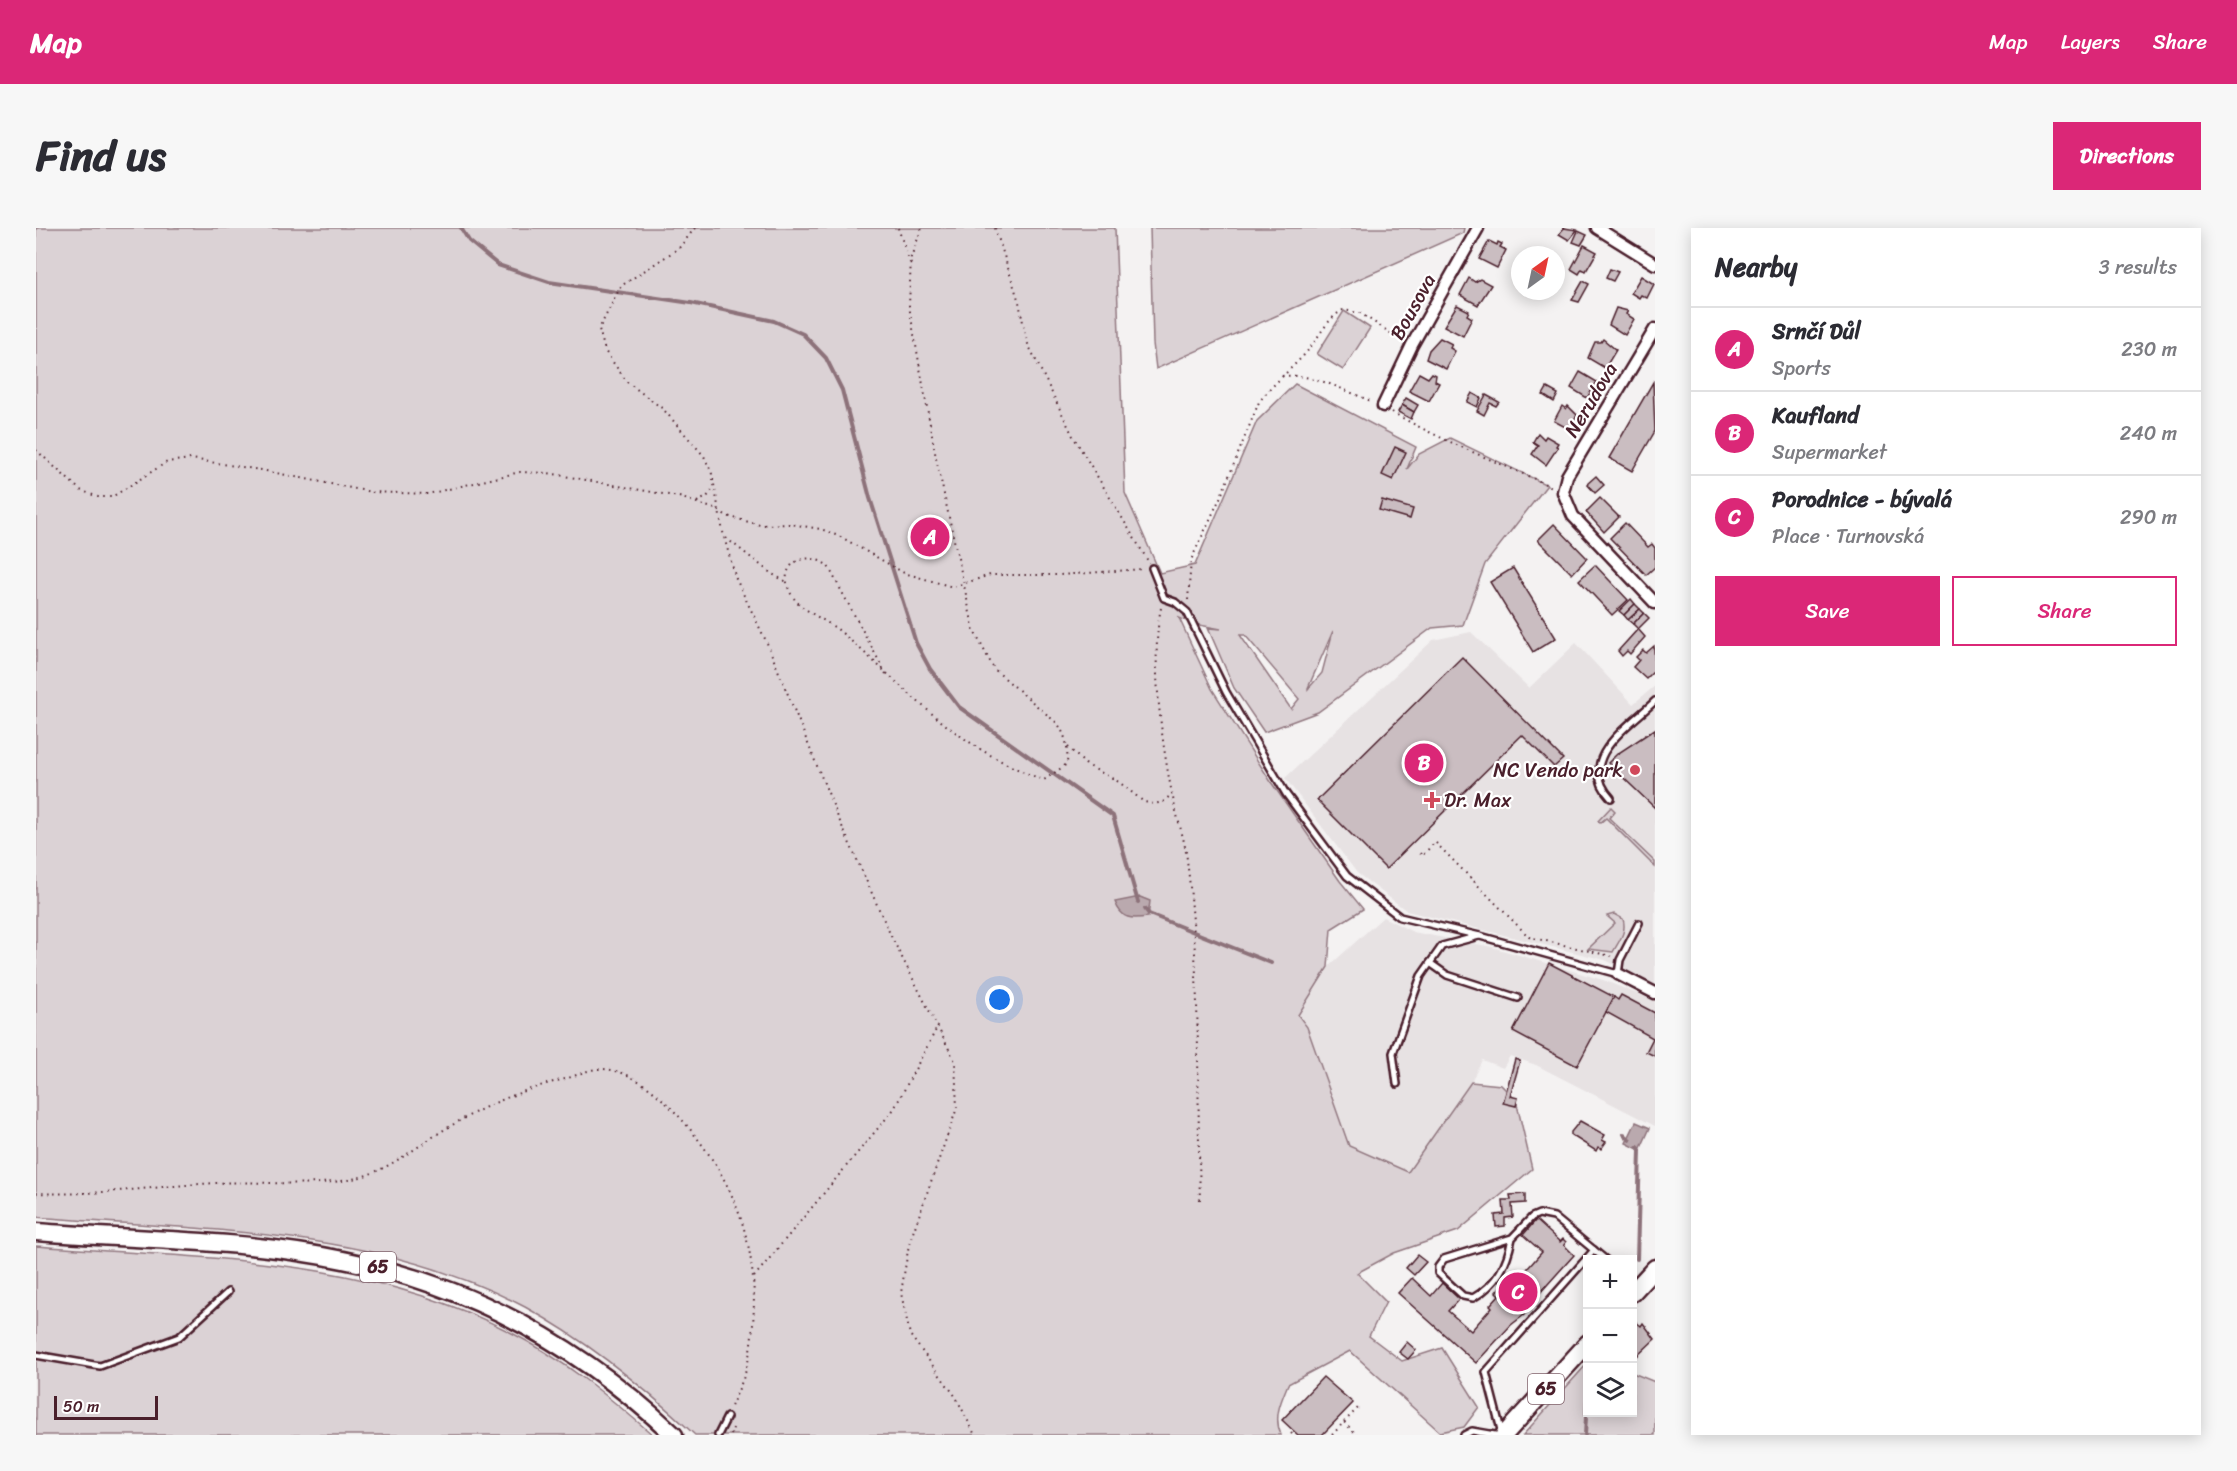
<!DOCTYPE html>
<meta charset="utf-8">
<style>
body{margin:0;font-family:Sriracha,sans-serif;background:#f7f7f7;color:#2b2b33}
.controls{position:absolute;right:18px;bottom:18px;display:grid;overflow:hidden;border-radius:0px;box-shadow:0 3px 15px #0003}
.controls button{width:54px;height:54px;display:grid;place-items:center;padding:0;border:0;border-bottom:2px solid #e1e1e2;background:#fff;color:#2b2b33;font:30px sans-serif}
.compass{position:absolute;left:1475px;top:18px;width:54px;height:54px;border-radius:50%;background:#fff;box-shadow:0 3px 15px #0003;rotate:33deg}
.scale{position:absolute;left:18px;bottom:15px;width:104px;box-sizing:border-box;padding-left:6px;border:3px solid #4a1f2b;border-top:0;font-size:16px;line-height:21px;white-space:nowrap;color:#4a1f2b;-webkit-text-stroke:4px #fff;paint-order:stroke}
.you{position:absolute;left:964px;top:772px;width:21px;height:21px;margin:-15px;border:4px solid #fff;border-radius:50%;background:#1a73e8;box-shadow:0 0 0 9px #1a73e833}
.badge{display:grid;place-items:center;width:39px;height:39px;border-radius:50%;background:#db2777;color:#fff;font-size:20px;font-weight:700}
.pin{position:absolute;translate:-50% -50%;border:3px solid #fff;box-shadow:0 2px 6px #0006}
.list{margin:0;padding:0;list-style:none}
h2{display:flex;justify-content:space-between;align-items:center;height:78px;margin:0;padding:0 24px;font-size:26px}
h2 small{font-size:20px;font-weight:400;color:#7c7c81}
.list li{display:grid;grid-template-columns:39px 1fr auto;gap:18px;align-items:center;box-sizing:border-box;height:84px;padding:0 24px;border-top:2px solid #e1e1e2}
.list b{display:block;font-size:22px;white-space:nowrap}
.list p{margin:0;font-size:20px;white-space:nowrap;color:#7c7c81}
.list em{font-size:20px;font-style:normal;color:#7c7c81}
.actions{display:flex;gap:12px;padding:18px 24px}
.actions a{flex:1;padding:14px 0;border:2px solid #db2777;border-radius:0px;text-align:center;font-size:21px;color:#db2777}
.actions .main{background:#db2777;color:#fff}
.icon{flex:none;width:33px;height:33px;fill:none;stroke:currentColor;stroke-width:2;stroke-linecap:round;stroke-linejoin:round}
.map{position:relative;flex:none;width:1619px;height:1207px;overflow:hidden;border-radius:0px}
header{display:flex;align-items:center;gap:36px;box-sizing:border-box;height:84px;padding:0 30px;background:#db2777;color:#fff}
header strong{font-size:28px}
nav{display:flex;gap:33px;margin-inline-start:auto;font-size:21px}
.intro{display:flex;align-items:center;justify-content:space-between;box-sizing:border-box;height:144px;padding:0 36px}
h1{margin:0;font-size:42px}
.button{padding:15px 27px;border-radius:0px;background:#db2777;color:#fff;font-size:21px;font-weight:700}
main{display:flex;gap:36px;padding:0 36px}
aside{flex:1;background:#fff;border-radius:0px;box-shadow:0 3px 15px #0003}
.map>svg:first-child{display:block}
.built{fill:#e7e2e3}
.green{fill:#dbd2d5;stroke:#927880;stroke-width:1.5;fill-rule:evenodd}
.water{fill:#baa9ae;stroke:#8d727a;stroke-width:1.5}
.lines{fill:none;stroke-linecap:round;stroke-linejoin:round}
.stream{stroke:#8d727a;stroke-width:4}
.building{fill:#cabdc1;stroke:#4a1f2b;stroke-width:1.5}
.lane-casing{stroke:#4a1f2b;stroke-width:10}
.street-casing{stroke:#4a1f2b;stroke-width:15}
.primary-casing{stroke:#4a1f2b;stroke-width:21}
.path{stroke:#4a1f2b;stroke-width:2;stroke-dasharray:1.5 4.5;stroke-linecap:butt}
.lane{stroke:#fff;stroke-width:5}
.street{stroke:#fff;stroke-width:10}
.primary{stroke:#fff;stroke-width:16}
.poi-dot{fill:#d1495b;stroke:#fff;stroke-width:2}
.labels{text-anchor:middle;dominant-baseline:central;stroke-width:4.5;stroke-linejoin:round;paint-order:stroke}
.shield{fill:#fff;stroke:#80626b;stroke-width:1.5}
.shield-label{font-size:18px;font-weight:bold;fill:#4a1f2b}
.street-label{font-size:20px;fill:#4a1f2b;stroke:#fff}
.poi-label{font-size:20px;fill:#4a1f2b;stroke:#fff;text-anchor:end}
</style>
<header>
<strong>Map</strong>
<nav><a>Map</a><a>Layers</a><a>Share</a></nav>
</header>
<div class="intro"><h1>Find us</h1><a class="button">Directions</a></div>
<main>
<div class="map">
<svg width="1619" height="1207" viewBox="0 0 1619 1207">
<rect width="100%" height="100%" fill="#f4f2f2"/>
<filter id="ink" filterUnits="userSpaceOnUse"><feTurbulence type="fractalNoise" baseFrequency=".0167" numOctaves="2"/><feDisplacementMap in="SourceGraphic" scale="12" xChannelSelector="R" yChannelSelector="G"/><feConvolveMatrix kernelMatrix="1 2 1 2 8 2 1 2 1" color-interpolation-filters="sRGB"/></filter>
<g filter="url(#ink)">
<g class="built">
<path d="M1435 404 1493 460 1540 415 1597 476 1619 458V756L1569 732 1371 683 1321 645 1249 550 1397 412Z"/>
<path d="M1347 689 1377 704 1456 719 1567 752 1619 773V898L1500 837 1474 828 1467 840 1446 832 1435 854 1372 944 1313 918 1261 787 1292 739Z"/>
</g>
<g class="green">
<path d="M0 0H1079L1089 265 1124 345 1159 337 1221 193 1259 156 1380 219 1371 241 1383 226 1414 210 1511 257 1449 336 1427 397 1396 400 1282 484 1228 504 1198 460 1172 400 1185 401 1158 396 1143 390 1176 461 1235 554 1304 653 1327 681 1295 701 1292 739 1262 787 1271 799 1313 918 1372 944 1435 854 1465 857 1480 872 1496 941 1422 1003 1358 1025 1321 1045 1350 1074 1333 1108 1366 1133 1406 1120 1443 1179 1428 1199 1404 1204 1314 1123 1252 1156C1245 1173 1237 1189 1245 1207H659C607 1158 552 1113 489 1079 338 999 165 1003 0 989ZM1297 403 1286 445 1272 461V460ZM1204 407H1209L1263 471 1255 481Z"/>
<path d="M1114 0H1428L1427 5 1120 141 1117 115Z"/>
<path d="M1308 83 1334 100 1307 142 1281 126Z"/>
<path d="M1575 579 1579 583 1573 590 1619 634V639L1570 590 1564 595 1562 593Z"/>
<path d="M1578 686 1587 691C1591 704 1583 713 1577 724L1552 721 1579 695 1571 688Z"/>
<path d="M0 1018C161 1031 327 1027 474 1104 527 1131 572 1168 617 1207H0Z"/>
<path d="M1551 1136 1552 1184H1596L1597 1145 1619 1154V1207H1487Z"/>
</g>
<g class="water">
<path d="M1104 669 1114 673 1112 689C1095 691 1086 692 1079 674Z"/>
<path d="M1600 894 1614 900 1604 922 1590 915Z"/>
</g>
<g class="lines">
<g class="stream">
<path d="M425 0 433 13 462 37 513 54 655 75 738 93 767 106 790 130 806 162 834 270 880 415 894 441 923 479 1077 588 1102 674"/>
<path d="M1109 681 1113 686 1235 735"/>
<path d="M1588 906 1594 912"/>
<path d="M1601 1031 1604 922 1602 919"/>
<path d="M1549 1207 1552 1153"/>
</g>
</g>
<g class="building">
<path d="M1528 0 1541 2 1533 12 1523 6Z"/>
<path d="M1542 3 1551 7 1545 17 1537 14Z"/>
<path d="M1453 13 1461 17 1462 14 1466 16 1464 19 1470 22 1461 40 1443 31Z"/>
<path d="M1548 17 1561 24 1550 43 1546 41 1543 46 1535 41Z"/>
<path d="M1574 41 1582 44 1577 53 1570 50Z"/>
<path d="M1605 48 1618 56 1611 70 1605 67 1603 70 1595 65Z"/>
<path d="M1433 50 1439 54 1444 51 1455 57 1442 77 1424 67Z"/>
<path d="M1547 53 1553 56 1543 74 1536 72Z"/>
<path d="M1421 77 1433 83 1431 87 1436 90 1427 108 1408 98Z"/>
<path d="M1580 80 1592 83 1590 86 1598 91 1589 107 1573 97Z"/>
<path d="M1404 110 1416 116 1414 120 1419 123 1410 141 1390 131 1393 122Z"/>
<path d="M1567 111 1580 122 1569 140 1552 130 1559 114H1565Z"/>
<path d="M1544 144 1561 154 1551 170 1535 160Z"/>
<path d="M1383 145 1392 150 1396 145 1400 147 1399 153 1403 155 1393 173 1373 163Z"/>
<path d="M1617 154 1619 203 1596 243 1573 230Z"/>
<path d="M1511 160 1522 166 1518 174 1507 167Z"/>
<path d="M1436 165 1445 170 1441 179 1431 174Z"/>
<path d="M1450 167 1463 174 1460 178 1454 175 1448 187 1441 183Z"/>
<path d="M1370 170 1382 177 1378 184 1366 177Z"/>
<path d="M1366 177 1378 184 1375 191 1362 184Z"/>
<path d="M1526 178 1530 181 1532 178 1541 187 1533 201 1518 193Z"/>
<path d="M1502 205 1508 211 1510 208 1522 215 1520 218 1522 219 1510 237 1496 226 1502 217 1497 214Z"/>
<path d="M1359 219 1370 224 1357 252 1346 247Z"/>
<path d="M1560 248 1568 257 1559 265 1551 256Z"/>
<path d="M1564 270 1583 289 1568 304 1550 284Z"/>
<path d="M1346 272 1377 281 1374 291 1343 282Z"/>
<path d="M1589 295 1612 319 1616 316 1619 320V339L1610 347 1574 310Z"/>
<path d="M1518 296 1551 330 1536 346 1502 312Z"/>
<path d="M1559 337 1592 372 1576 387 1543 352Z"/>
<path d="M1477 340 1520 410 1497 424 1454 354Z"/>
<path d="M1595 371 1599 376 1588 387 1583 383Z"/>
<path d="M1599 376 1604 381 1592 392 1588 387Z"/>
<path d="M1604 381 1608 385 1597 396 1592 392Z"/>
<path d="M1608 385 1613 390 1602 401 1597 396Z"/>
<path d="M1602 401 1609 409 1594 426 1591 423 1586 428 1582 423Z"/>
<path d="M1618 418 1619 442 1610 451 1597 439 1603 432 1600 429 1607 422 1610 425Z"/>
<path d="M1426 429 1527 531 1518 539 1486 507 1350 641 1281 572Z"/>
<path d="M1619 501V580L1572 535 1581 526Z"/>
<path d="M1513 735 1578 769 1541 838 1477 804Z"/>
<path d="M1585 767 1619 785V828L1610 824 1617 810 1570 784 1578 769 1582 772Z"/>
<path d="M1479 831 1484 833 1474 868 1482 870 1480 878 1467 875Z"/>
<path d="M1544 893 1569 907 1566 912 1570 914 1565 921 1562 919 1560 923 1535 907V904Z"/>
<path d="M1489 966V975L1476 976 1477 989 1469 990V998L1460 999 1459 987 1468 986 1467 972H1475L1474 967Z"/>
<path d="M1500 992 1524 1014 1527 1011 1530 1014 1528 1017 1538 1027 1503 1066 1488 1087 1475 1097 1440 1135 1362 1065 1376 1050 1395 1068 1406 1055 1423 1071 1412 1083 1435 1103 1456 1079 1454 1077 1463 1067 1460 1064 1469 1053 1473 1056 1482 1045 1485 1048 1506 1024 1487 1007Z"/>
<path d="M1381 1027 1390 1034 1378 1047 1370 1040Z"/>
<path d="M1600 1094 1605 1098 1607 1095 1619 1111 1601 1128 1596 1124V1098Z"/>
<path d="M1371 1114 1380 1122 1372 1131 1363 1124Z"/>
<path d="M1287 1149 1317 1175 1286 1207H1262L1246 1192Z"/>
</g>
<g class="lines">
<g class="lane-casing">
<g id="lane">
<path d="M1116 340 1128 370 1139 374 1151 384 1190 464 1250 566 1311 648 1364 689 1444 708 1582 746 1584 732 1603 695"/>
<path d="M1575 570C1539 531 1592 499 1619 473"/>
<path d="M1394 735 1411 747 1482 770"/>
<path d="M1361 856 1357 825 1385 748 1406 718 1443 708"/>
<path d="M1476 1010C1471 1037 1461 1056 1437 1070L1427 1068 1402 1045V1039L1408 1031 1476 1010 1496 989 1503 986 1518 989 1570 1032"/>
<path d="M0 1127 64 1138 143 1109 192 1064"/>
<path d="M1466 1206 1450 1144 1558 1022"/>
<path d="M682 1207 691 1189"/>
<path d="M1428 1207 1436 1203 1459 1207"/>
</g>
</g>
<g class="street-casing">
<g id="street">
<path d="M1561 0 1619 36"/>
<path d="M1619 101 1531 248 1527 264 1537 288 1619 375"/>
<path d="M1347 178 1376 117 1442 0"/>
<path d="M1582 746 1619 765"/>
</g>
</g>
<g class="primary-casing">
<g id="primary">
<path d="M0 1004C102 1012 206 1011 307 1032 435 1057 544 1118 638 1207"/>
<path d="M1596 1065 1619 1040"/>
<path d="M1468 1207 1552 1115"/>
</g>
</g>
<g class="path">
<path d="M659 0 643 20 585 58 563 101 569 123 591 154 627 181 668 228 676 246 688 309 700 351 731 415 801 587 855 708 919 833 921 880 873 1016 865 1065 874 1107 920 1169 939 1207"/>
<path d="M862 0 874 35"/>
<path d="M959 0 983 74 991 114 1037 208 1112 333"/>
<path d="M1246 148C1277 145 1307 162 1335 173"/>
<path d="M1356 184C1407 214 1463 234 1516 259"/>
<path d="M0 222 44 262 62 269H76L131 234 155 231 225 242 335 264 392 266 484 244 512 245 643 269 682 282 691 288 724 297 755 296 785 301 807 310 868 345 917 359 954 347H1024L1107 341"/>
<path d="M661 274 671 269 678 259"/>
<path d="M690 310 736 346 751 354"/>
<path d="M1152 372 1155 332 1185 268 1223 174C1237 156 1253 143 1268 127 1282 112 1289 92 1307 82L1324 85 1365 112"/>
<path d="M1125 380C1114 430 1126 519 1137 570 1141 591 1149 611 1151 632 1165 745 1161 860 1164 974"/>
<path d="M850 446 792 338C773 322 744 333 752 359 759 382 789 390 806 405 876 465 918 519 1008 552L1031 536C1032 520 1031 510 1022 496L958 441 938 403 900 230 873 78 875 29 886 0"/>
<path d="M1032 519 1049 536 1083 554 1108 574 1118 576 1127 574 1136 566"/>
<path d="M1384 625 1386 628 1399 614 1493 709 1575 728"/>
<path d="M0 965C64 968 118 958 181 955 228 952 287 962 331 947 362 936 389 912 418 896 454 875 489 861 529 851 540 848 552 841 563 841 593 840 620 864 639 884 707 957 730 1037 712 1134 709 1150 700 1166 694 1181"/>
<path d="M718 1049 858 881 902 798"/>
<path d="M1308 1194 1322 1180"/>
<path d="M1255 1205 1257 1207"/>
<path d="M695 1207 697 1200"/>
<path d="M1296 1207 1308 1194 1321 1207"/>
</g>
<use href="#lane" class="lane"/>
<use href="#street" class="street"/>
<use href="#primary" class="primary"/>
</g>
</g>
<g class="poi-dot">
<circle cx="1599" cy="542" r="6"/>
<path d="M1393 563h6v6h6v6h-6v6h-6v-6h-6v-6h6z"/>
</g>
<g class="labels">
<g class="shield">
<rect x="324" y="1024" width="36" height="30" rx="4.5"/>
<rect x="1492" y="1146" width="36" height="30" rx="4.5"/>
</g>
<g class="shield-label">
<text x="342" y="1039">65</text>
<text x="1510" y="1161">65</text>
</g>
<g class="street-label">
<text transform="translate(1377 79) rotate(-61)">Bousova</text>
<text transform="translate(1555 172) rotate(-59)">Nerudova</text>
</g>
<g class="poi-label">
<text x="1587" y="542">NC Vendo park</text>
<text x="1408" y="572" text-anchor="start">Dr. Max</text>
</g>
</g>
</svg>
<div class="controls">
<button>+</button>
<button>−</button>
<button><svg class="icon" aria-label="layers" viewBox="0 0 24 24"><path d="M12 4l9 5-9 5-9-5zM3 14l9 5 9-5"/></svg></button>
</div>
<svg class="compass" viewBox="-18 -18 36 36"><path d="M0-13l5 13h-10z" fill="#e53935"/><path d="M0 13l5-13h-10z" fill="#7c7c81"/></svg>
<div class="scale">50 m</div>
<div class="you"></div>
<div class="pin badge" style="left:894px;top:309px">A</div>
<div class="pin badge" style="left:1388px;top:535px">B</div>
<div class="pin badge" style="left:1482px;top:1064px">C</div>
</div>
<aside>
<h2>Nearby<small>3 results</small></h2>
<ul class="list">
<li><span class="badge">A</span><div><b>Srnčí Důl</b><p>Sports</p></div><em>230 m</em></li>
<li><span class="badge">B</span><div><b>Kaufland</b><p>Supermarket</p></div><em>240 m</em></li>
<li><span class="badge">C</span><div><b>Porodnice - bývalá</b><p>Place · Turnovská</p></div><em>290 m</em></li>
</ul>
<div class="actions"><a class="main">Save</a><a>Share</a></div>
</aside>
</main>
